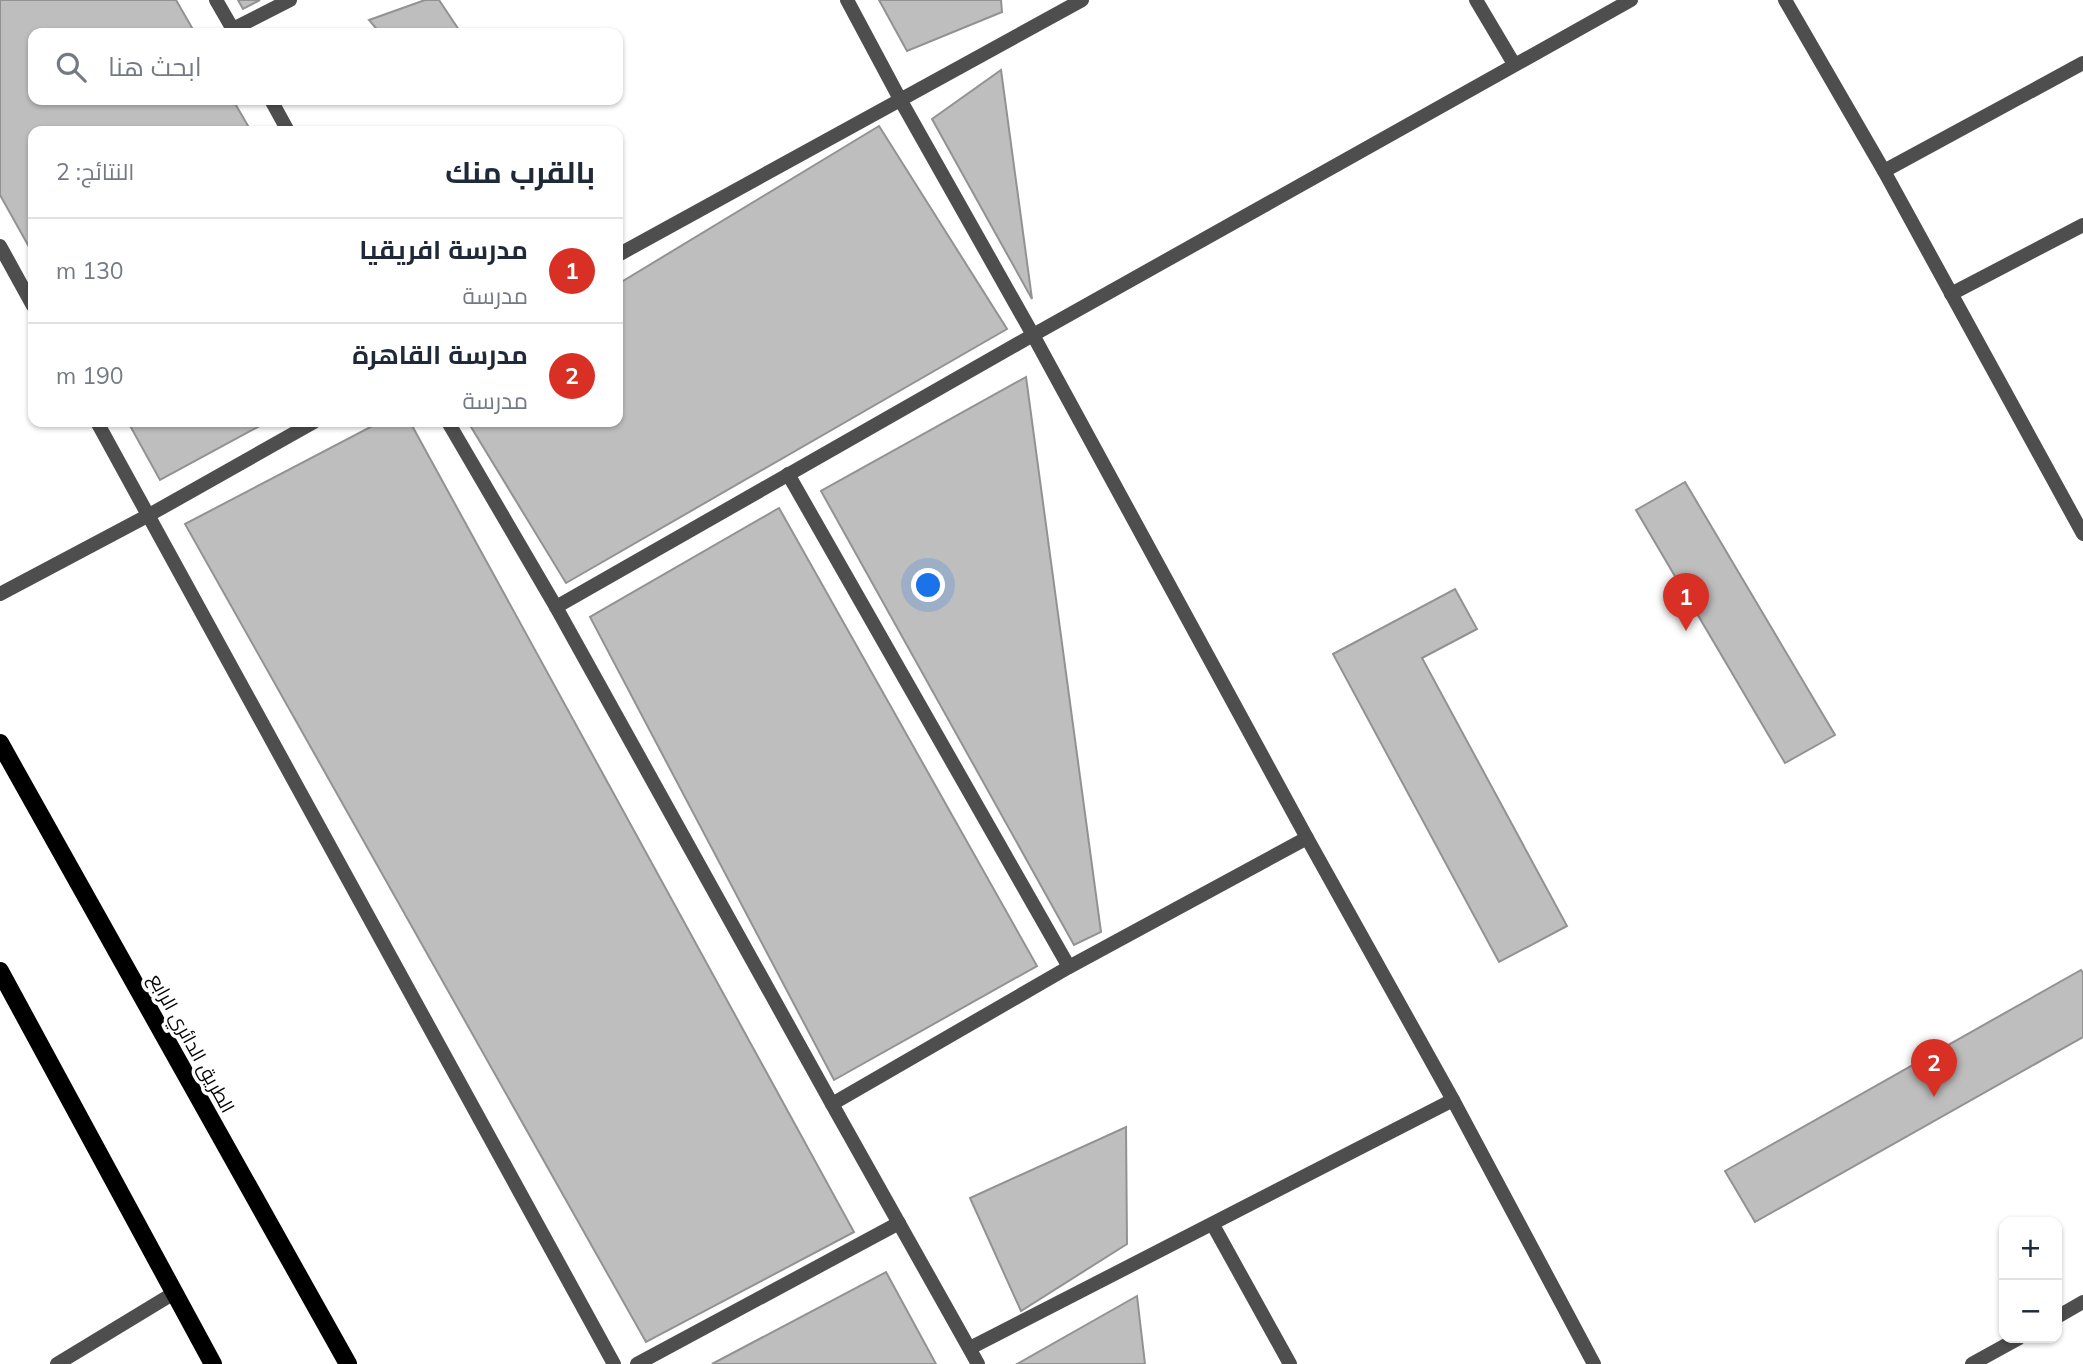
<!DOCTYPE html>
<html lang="ar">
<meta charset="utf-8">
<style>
body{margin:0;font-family:Mulish,Cairo,sans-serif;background:#f6f6f7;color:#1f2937;direction:rtl}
.controls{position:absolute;right:21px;bottom:21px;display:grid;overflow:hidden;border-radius:14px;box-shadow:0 2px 5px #0004}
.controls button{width:63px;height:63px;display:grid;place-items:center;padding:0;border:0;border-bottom:2px solid #e0e1e3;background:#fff;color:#1f2937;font:35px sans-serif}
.you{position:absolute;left:929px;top:586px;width:24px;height:24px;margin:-18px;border:5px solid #fff;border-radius:50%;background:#1a73e8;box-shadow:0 0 0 10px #1a73e833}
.badge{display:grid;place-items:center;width:46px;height:46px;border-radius:50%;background:#d93025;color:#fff;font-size:23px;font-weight:700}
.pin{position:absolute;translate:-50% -58px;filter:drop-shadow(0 2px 4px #0008)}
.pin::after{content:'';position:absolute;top:37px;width:24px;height:21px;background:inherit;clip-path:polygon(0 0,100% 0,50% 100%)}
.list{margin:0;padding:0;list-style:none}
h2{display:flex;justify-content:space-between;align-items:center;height:91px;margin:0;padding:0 28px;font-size:30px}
h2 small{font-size:23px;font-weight:400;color:#747a83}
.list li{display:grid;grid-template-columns:46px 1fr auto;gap:21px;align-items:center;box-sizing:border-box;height:105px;padding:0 28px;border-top:2px solid #e0e1e3}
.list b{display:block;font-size:26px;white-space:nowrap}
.list p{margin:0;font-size:23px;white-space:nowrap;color:#747a83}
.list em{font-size:23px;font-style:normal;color:#747a83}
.icon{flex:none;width:38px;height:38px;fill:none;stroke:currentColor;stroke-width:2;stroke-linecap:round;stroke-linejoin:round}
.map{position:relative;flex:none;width:2083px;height:1364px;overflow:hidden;direction:ltr}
.search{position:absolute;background:#fff;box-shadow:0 2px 5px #0004;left:28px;top:28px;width:595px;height:77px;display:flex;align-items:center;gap:18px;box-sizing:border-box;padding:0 24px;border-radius:14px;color:#747a83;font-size:26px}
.panel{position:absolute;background:#fff;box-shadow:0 2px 5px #0004;left:28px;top:126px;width:595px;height:301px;border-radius:14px;direction:rtl}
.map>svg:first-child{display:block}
.building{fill:#bebebe;stroke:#929292;stroke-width:2}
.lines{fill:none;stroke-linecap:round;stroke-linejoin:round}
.minor{stroke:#4e4e4e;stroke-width:14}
.primary{stroke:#000;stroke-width:18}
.labels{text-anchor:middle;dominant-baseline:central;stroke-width:7;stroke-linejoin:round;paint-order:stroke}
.street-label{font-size:19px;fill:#000;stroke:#fff}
</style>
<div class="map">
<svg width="2083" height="1364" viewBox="0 0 2083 1364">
<rect width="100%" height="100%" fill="#fff"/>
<g class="building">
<path d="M0 0H176L195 33H33V100H233L251 131H33V254L0 195Z"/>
<path d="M238 0H260L243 9Z"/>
<path d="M425 0H439L461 33H380L369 20Z"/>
<path d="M879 0H1001L1002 12 907 51Z"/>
<path d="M1001 70 1032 299 932 119Z"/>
<path d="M879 126 1007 329 566 583 468 422H618V284Z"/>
<path d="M1026 377 1101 932 1074 945 821 491Z"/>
<path d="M128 422H267L160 480Z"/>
<path d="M380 422H410L854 1232 646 1342 185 524Z"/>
<path d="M1685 482 1835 735 1785 763 1636 510Z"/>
<path d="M779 508 1037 966 834 1080 590 617Z"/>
<path d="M1455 589 1477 629 1422 658 1567 926 1499 962 1333 654Z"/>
<path d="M2081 970 2083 973V1037L1755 1222 1725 1171Z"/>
<path d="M1126 1127 1127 1244 1021 1311 970 1198Z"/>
<path d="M886 1272 936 1364H712Z"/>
<path d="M1137 1296 1145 1364H1017Z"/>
</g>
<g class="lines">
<g class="minor">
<path d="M216 0 235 33"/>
<path d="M847 0 901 101 1033 335 1307 838 1453 1100 1594 1364"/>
<path d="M1476 0 1514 64"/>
<path d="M1785 0 1884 171 2083 534"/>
<path d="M233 29 290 0"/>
<path d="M271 100 288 131"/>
<path d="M1884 171 2083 63"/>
<path d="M0 246 33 306"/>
<path d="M618 255 1082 0"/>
<path d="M1951 294 2083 225"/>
<path d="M97 422 614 1364"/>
<path d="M448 422 556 607 832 1104 978 1364"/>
<path d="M788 474 1069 967"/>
<path d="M0 594 149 515 314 422"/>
<path d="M556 607 1033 335 1631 0"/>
<path d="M832 1104 1069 967 1307 838"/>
<path d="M1213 1225 1290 1364"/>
<path d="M2057 1317 2083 1302"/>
<path d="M970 1348 1453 1100"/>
<path d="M57 1364 174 1293"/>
<path d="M637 1364 899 1223"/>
<path d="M1972 1364 2019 1338"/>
</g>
<g class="primary">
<path d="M0 743 348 1364"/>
<path d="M0 971 213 1364"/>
</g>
</g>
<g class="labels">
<g class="street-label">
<text transform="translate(192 1043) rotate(61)">الطريق الدائري الرابع</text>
</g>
</g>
</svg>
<div class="controls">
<button>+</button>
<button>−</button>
</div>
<div class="you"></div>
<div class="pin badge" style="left:1686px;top:631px">1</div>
<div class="pin badge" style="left:1934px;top:1097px">2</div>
<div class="search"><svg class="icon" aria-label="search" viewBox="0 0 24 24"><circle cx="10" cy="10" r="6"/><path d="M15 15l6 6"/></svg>ابحث هنا</div>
<section class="panel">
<h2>بالقرب منك<small>النتائج: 2</small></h2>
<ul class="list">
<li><span class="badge">1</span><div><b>مدرسة افريقيا</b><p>مدرسة</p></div><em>130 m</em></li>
<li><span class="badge">2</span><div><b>مدرسة القاهرة</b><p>مدرسة</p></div><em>190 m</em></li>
</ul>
</section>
</div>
